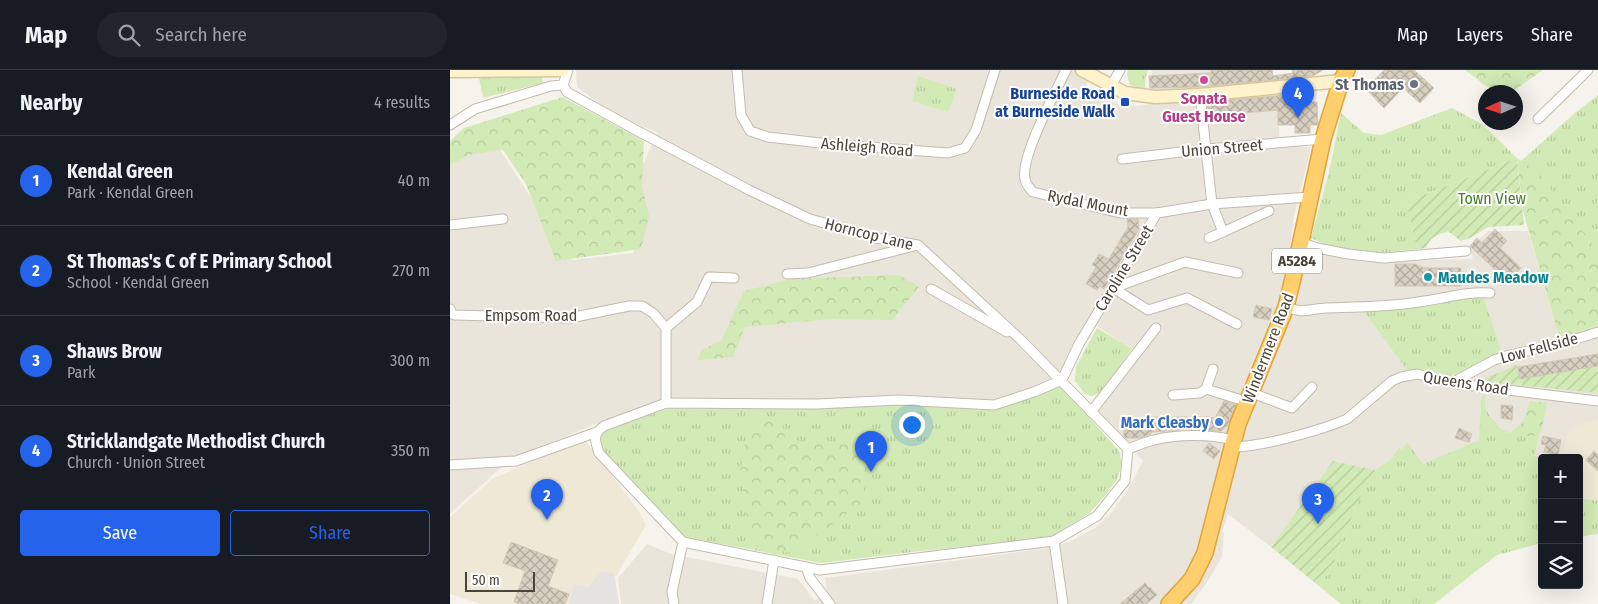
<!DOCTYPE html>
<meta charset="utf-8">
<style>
body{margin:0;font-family:"Fira Sans Condensed",sans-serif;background:#20242c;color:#f1f3f6}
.controls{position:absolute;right:15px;bottom:15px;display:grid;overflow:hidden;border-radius:5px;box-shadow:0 5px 20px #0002}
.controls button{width:45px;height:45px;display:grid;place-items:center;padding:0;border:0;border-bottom:1px solid #363941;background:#171b24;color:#f1f3f6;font:25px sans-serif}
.compass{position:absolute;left:1028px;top:15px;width:45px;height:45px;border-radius:50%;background:#171b24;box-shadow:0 5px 20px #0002;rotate:267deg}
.scale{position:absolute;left:15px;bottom:12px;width:70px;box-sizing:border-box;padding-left:5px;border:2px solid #4b4439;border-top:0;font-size:14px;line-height:18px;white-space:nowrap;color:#4b4439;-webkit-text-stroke:4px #fff;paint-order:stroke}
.you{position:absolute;left:461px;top:354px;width:18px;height:18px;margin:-12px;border:4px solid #fff;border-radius:50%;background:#1a73e8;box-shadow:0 0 0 8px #1a73e833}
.badge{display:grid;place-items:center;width:32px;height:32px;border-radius:50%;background:#2563eb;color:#fff;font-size:16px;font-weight:700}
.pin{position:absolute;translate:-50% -41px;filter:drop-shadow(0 1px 2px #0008)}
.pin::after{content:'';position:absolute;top:26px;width:18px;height:15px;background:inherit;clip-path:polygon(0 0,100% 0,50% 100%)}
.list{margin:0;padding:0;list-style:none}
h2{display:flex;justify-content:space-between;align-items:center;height:65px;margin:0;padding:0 20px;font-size:21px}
h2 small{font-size:16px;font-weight:400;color:#9ea1a6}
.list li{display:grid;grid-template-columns:32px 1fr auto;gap:15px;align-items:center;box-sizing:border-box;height:90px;padding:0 20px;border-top:1px solid #363941}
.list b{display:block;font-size:19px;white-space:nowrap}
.list p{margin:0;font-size:16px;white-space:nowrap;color:#9ea1a6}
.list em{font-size:16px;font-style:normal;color:#9ea1a6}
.actions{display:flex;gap:10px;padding:15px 20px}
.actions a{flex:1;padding:11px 0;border:1px solid #2563eb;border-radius:5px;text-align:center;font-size:18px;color:#2563eb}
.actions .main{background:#2563eb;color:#fff}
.icon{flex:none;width:28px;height:28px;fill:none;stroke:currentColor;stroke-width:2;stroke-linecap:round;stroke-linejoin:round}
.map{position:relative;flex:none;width:1148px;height:534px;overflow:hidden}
header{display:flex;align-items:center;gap:30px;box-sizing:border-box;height:70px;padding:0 25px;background:#171b24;border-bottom:1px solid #363941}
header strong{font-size:24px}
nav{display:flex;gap:28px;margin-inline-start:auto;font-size:18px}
.search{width:350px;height:45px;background:#20242c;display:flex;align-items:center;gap:12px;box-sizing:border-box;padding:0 18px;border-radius:28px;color:#9ea1a6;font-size:19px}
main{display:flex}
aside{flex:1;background:#171b24}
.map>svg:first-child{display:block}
.residential{fill:#eae5da}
.education{fill:#efe8d6}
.grass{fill:url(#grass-tufts)}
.forest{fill:url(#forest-crowns)}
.garden{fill:url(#garden-furrows)}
.parking{fill:#e5e3e0}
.building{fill:url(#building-cross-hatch);stroke:#d3c7b4}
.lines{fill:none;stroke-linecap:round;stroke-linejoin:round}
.street-casing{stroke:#c2bbae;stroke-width:11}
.secondary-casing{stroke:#d6c79b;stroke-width:15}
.highway-casing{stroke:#e0a43c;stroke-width:18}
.street{stroke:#fff;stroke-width:9}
.secondary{stroke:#fff3cd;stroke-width:12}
.highway{stroke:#ffcf6e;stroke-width:15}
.hotel-dot{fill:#d1479c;stroke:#fff;stroke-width:2}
.worship-dot{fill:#6b7280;stroke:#fff;stroke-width:2}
.transit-dot{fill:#1a4fb4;stroke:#fff;stroke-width:2}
.culture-dot{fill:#0f9aa8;stroke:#fff;stroke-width:2}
.shop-dot{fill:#3f7fe0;stroke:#fff;stroke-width:2}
.labels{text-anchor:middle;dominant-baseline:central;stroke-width:4;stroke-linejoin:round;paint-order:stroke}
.shield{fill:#fff;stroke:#817c74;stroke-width:1}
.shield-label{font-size:15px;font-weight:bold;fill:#4b4439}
.worship-label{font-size:16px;font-weight:bold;fill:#5b616d;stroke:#fff;text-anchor:end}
.transit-label{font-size:16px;font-weight:bold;fill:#164399;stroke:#fff;text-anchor:end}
.hotel-label{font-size:16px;font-weight:bold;fill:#b23c85;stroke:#fff}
.street-label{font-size:16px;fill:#4b4439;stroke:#fff}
.park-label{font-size:16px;fill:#4a7f2a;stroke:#fff}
.culture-label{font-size:16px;font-weight:bold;fill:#0d838f;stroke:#fff;text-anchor:start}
.shop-label{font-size:16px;font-weight:bold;fill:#366cbe;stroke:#fff;text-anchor:end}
</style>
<header>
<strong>Map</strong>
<div class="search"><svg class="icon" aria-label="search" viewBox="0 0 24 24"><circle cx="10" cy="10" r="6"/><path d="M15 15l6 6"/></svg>Search here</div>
<nav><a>Map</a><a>Layers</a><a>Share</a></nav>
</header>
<main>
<aside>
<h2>Nearby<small>4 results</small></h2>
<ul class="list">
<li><span class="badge">1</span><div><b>Kendal Green</b><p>Park · Kendal Green</p></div><em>40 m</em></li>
<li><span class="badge">2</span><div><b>St Thomas's C of E Primary School</b><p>School · Kendal Green</p></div><em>270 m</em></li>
<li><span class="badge">3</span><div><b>Shaws Brow</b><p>Park</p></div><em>300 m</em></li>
<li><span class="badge">4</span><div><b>Stricklandgate Methodist Church</b><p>Church · Union Street</p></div><em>350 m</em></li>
</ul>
<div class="actions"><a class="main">Save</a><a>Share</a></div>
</aside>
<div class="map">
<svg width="1148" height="534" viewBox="0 0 1148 534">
<defs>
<pattern id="grass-tufts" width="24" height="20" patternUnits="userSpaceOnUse" patternTransform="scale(1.25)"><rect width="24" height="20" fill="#d2eab5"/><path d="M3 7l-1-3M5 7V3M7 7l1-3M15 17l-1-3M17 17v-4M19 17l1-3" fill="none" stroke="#b6ca9c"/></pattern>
<pattern id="forest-crowns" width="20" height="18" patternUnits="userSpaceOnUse" patternTransform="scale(1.25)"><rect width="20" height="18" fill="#d2eab5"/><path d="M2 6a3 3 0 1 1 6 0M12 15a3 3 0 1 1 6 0" fill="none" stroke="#b6ca9c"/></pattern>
<pattern id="garden-furrows" width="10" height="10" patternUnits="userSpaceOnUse" patternTransform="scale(1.25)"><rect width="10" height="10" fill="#d2eab5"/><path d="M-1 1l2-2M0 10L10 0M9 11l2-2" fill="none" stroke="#b6ca9c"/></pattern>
<pattern id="building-cross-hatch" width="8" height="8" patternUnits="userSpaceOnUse" patternTransform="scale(1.25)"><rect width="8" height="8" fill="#d8cfc1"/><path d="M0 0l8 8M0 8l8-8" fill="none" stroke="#b1aa9e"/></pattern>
</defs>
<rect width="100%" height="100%" fill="#f6f3ec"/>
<path class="residential" d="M126 0H644L636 15 664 33 688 36 700 34 702 0H797L805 24 829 23V77H861L844 146 840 177 871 184 925 192 1023 189 1019 177 1039 161H1078L1110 270 1148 255V431L1129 428V388H1092L1084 387 1065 366 1050 358 1039 345 1035 336 1036 326 1031 330 1029 370 1008 380 973 394 952 381 944 385 940 390 925 400 883 391 821 477 778 444 772 462H774L772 487 757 512 741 534H171L168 508 197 474 221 484 348 509 365 531 377 520 375 508 599 478 619 472 645 458 662 442 679 418 693 391 646 342 690 285 637 249 612 300 598 312 546 332 220 329 153 351 70 385 48 400 0 444V94L13 86 48 77 122 190 183 183 197 144 183 115 208 63 162 43 127 17Z"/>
<g class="education">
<path d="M1148 349V431L1129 428V388H1112L1120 358Z"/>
<path d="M129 371H136L188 440 196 455 165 508 169 534H31L0 524V447L42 409Z"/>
</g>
<g class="grass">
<path d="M678 0H698L695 10V20L680 15 677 5Z"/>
<path d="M79 5 91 6 93 13 33 28 29 8Z"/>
<path d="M468 6 507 19 498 42 462 31Z"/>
<path d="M1148 25V181L1147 182 1071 91 1125 43Z"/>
<path d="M1002 38 1032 54 1067 88 956 132 967 179 927 183 878 176 861 168 879 102 891 43 914 63 931 65Z"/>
<path d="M1022 225 1033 226 1052 282 1001 306 971 299 957 300 912 239Z"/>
<path d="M647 258 682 279 650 323 641 326 635 324 625 311 626 297Z"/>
<path d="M611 316 669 381 672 395 667 409 655 426 640 443 598 469 471 481 371 493 235 467 226 461 156 384 152 377 151 367 155 362 165 356 217 339 368 338 438 334 545 337Z"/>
<path d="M1033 325H1036L1035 336 1039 345 1050 358 1065 366H1089L1084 386 1092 388V473L1047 485 984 534H891L869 516 883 496 893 465 904 444 914 416 925 400 940 390 949 378 952 380 957 372 973 394 1029 370 1031 330Z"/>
<path d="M1129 428 1148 431V464L1129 467Z"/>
</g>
<g class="forest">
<path d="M1015 0H1093L1062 22H1044Z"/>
<path d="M113 27 194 71 192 116 199 146 191 179 106 191 76 114 53 80 18 85 0 95V71L14 58Z"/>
<path d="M1067 88 1086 100 1148 181V255L1110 270 1073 141Z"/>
<path d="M449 205 469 217 442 250 382 249 295 257 283 287 248 290 251 280 271 271 294 221 341 209Z"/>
<path d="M1080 331 1097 333 1093 354 1089 366H1065L1059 364 1072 353Z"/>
<path d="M332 347 335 369C371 377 388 374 422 364L412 433 342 483 301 475 290 404 299 348Z"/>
</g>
<g class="garden">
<path d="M1067 88 1074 155 1038 157 1020 168 1011 171 999 162C987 164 980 167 976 178L967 179 956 132Z"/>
<path d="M1067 295 1070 309 1148 296V323L1029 311Z"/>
<path d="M883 391 925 400 914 417 904 444 893 465 883 496 869 516 821 477Z"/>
</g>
<path class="parking" d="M151 502 164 503 169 534H119L124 514 138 517Z"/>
<g class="building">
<path d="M761 0H822L823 6 843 3 842 0H873L863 6 749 17 700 18 699 6 761 3Z"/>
<path d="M934 0H964L984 18 970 33 953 18 934 38 916 19Z"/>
<path d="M836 25V32H867L868 55H860V63H845V55H828V40L759 46 757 32Z"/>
<path d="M677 149H688L689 159 654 219 650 216 647 220 636 214 646 197 642 195 649 184 659 189 678 157Z"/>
<path d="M1045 159 1057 171 1050 178 1071 198 1058 212 1020 176 1027 168 1032 173Z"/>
<path d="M945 194H965L974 198H1011V216H945Z"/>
<path d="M806 235 822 239 819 250 803 247Z"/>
<path d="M1148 284V296L1070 309 1068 297Z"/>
<path d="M774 331 786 335 777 356 771 361 733 360 701 362V364L690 368H676L674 366 673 352H702L703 347H758L765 348Z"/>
<path d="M1051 335 1063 336 1062 350 1051 348Z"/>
<path d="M1009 358 1022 364 1019 372 1005 368Z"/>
<path d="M1093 366 1111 370 1108 385 1094 382 1096 375 1091 374Z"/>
<path d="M759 373 770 381 764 389 753 381Z"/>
<path d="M1144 381 1148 385V401L1136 390Z"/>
<path d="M61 472 108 490 98 516 119 524 115 534H70L64 532 75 501 53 493Z"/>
<path d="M695 513 699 518 700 517 707 525 696 534H670Z"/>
</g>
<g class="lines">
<g class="street-casing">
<g id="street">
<path d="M287 0 291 45 300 61 318 67 379 74 498 83 515 78 526 60 545 0"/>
<path d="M616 0C606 22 570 87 575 109 576 114 579 118 583 122L670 143H707"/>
<path d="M113 15 117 22 184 59 299 120 360 149 426 168 468 175 570 269 678 379"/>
<path d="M661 16 670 0"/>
<path d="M750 25 762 134 773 162 819 141"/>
<path d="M1088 49 1138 0"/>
<path d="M0 55 25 39 101 16 113 15 118 0"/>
<path d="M672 89 757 79 873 69"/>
<path d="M0 155 53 149"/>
<path d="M759 168 773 162"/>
<path d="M850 172 867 178 898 184 934 188 1016 181"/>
<path d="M337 204 358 203 464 176"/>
<path d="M663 218 698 240 737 228 787 254"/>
<path d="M663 218 735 192 788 203"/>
<path d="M481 219 557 262"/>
<path d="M836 237C853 244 859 239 876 238 907 237 938 237 968 232 993 229 1016 221 1040 223"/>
<path d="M0 239 2 244 5 245 120 248 179 236H192L203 243 216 258V333"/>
<path d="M216 258 247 232 259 207 284 208"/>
<path d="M1008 314 1009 309 1044 290 1056 286 1120 271 1148 262"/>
<path d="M756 319 763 299"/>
<path d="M802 323 842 338 862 317"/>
<path d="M723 325 750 323 756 319 798 332"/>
<path d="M641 342 706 258"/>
<path d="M781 377C808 378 872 360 897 349L942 311 951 307 967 304 1008 314 1148 331"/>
<path d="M678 379 675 411 647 446 604 471 370 500 233 472 149 383C145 370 142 365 154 356L216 333 367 334 449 330 544 335 584 322 612 310 629 274 707 143 762 134 860 127"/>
<path d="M678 379C686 376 695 372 704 370 728 364 759 364 783 370"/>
<path d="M0 395 66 391 147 362"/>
<path d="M604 471 613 534"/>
<path d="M356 497 360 508 380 534"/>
<path d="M224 534 222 522 233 472"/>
<path d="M317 534 324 490"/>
</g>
</g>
<g class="secondary-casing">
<g id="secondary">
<path d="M632 0 675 23 705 27 750 25 891 11"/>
<path d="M0 1 113 0"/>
</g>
</g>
<g class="highway-casing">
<path id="highway" d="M719 534 742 509 755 483 788 354 836 237 843 208 873 69 891 11 897 0"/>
</g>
<use href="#street" class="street"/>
<use href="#secondary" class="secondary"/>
<use href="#highway" class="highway"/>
</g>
<circle class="hotel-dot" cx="754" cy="10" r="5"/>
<circle class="worship-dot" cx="964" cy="14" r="5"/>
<rect class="transit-dot" x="670" y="27" width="10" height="10" rx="2.5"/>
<circle class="culture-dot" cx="978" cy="207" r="5"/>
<circle class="shop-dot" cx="769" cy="352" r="5"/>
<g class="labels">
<rect class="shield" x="822" y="178.5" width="50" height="25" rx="4"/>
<g class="shield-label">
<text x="847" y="191">A5284</text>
</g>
<g class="worship-label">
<text x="954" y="14">St Thomas</text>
</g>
<g class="transit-label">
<text x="665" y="23">Burneside Road<tspan x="665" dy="18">at Burneside Walk</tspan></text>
</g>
<g class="hotel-label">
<text x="754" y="28">Sonata<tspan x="754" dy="18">Guest House</tspan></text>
</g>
<g class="street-label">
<text transform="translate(417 77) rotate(5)">Ashleigh Road</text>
<text transform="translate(772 78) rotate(-5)">Union Street</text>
<text transform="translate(638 133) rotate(11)">Rydal Mount</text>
<text transform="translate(419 164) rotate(14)">Horncop Lane</text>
<text transform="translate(674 198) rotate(-59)">Caroline Street</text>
<text x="81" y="245">Empsom Road</text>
<text transform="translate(818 278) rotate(-69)">Windermere Road</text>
<text transform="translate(1089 278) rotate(-15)">Low Fellside</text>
<text transform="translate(1016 313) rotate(9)">Queens Road</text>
</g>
<g class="park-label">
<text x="1042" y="128">Town View</text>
</g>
<g class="culture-label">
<text x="988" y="207">Maudes Meadow</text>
</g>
<g class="shop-label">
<text x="759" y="352">Mark Cleasby</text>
</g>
</g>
</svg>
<div class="controls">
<button>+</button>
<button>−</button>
<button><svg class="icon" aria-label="layers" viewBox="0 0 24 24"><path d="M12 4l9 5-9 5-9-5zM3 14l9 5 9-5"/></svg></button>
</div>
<svg class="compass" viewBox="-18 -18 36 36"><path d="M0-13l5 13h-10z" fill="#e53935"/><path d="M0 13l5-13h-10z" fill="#9ea1a6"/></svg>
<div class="scale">50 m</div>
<div class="you"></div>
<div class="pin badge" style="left:421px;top:402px">1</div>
<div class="pin badge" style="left:97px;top:450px">2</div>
<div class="pin badge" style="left:868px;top:454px">3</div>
<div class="pin badge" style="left:848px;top:48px">4</div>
</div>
</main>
